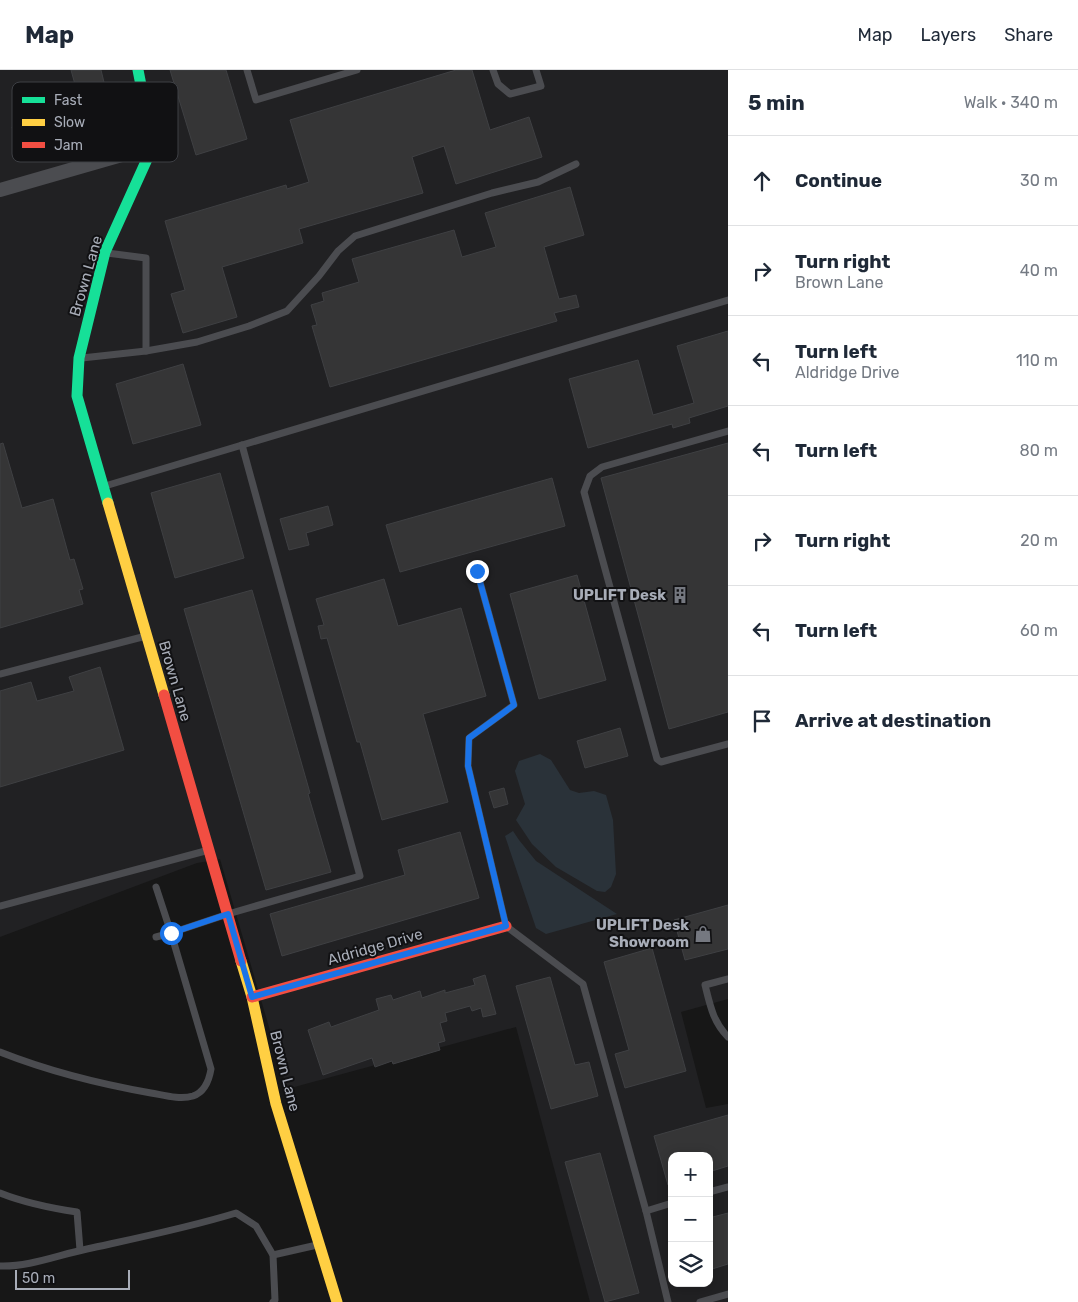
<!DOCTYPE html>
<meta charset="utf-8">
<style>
body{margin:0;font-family:Rubik,sans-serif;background:#f6f6f7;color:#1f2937}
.controls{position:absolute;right:15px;bottom:15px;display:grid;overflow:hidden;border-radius:10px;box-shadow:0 2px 12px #0003}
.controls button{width:45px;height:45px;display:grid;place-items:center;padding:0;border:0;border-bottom:1px solid #e0e1e3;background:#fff;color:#1f2937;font:25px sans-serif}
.scale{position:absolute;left:15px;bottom:12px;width:115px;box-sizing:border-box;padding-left:5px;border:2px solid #a8adb8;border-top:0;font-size:14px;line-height:18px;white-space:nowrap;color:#a8adb8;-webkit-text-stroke:4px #111113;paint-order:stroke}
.stop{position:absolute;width:15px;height:15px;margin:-11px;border:4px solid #1a73e8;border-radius:50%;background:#fff}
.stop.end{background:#1a73e8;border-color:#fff;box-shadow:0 1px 5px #0008}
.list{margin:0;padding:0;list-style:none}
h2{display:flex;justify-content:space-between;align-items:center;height:65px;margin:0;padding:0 20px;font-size:21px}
h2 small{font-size:16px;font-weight:400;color:#747a83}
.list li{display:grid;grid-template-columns:32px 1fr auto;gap:15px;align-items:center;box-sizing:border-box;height:90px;padding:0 20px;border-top:1px solid #e0e1e3}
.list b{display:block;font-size:19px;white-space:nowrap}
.list p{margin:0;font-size:16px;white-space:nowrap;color:#747a83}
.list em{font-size:16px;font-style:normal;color:#747a83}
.icon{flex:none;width:28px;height:28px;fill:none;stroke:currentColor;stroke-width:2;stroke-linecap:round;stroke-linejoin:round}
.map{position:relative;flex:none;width:728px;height:1232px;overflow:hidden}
header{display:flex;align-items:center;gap:30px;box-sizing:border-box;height:70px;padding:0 25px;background:#fff;border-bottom:1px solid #e0e1e3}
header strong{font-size:24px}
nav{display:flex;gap:28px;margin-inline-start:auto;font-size:18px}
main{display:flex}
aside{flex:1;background:#fff}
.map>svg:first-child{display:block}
.built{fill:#212123;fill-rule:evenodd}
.water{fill:#2a3239}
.building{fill:#353536;stroke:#3f4043}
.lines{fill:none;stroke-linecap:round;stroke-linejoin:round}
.lane{stroke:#4b4c50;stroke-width:7}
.street{stroke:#4b4c50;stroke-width:14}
.fast{stroke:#16e098;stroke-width:11}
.slow{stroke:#ffcf43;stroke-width:11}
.jam{stroke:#f24e42;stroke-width:11}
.route{stroke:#1a73e8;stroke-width:6}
.labels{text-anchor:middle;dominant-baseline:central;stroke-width:4;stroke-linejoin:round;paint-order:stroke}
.street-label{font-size:15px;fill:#a8adb8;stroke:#111113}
.poi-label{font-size:15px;font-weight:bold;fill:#a8adb8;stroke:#111113;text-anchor:end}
.key{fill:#111113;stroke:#3e4045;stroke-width:1}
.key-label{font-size:14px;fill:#a8adb8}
</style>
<header>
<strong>Map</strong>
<nav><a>Map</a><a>Layers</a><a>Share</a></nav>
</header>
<main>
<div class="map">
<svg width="728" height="1232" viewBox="0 0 728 1232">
<rect width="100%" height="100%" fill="#171717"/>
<path class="built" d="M0 0H728V929L681 942 706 1038 728 1034V1232H590L516 957 287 1019 220 789 197 793 0 867ZM672 1086H709V1213H672Z"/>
<g class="water">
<path d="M540 684 551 690 570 720 579 723 594 721 606 725 613 750 616 804 611 817 605 822 597 821 556 797 532 774 516 750 525 734 515 701 519 691Z"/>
<path d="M513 761 519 770 536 791 617 844 546 864 536 858 505 766Z"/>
</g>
<g class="building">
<path d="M71 0H101L111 41 90 47 82 16 76 18Z"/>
<path d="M170 0H226L247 69 196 85Z"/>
<path d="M456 0H472L490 60 529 47 542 87 456 114 444 76 412 87 423 123 299 159 303 173 222 197 237 247 183 263 171 224 185 220 165 151 286 115 287 119 309 112 290 50Z"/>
<path d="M35 35 45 67 17 74 12 57 21 54 17 40Z"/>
<path d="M570 117 584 165 544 177 559 229 576 225 579 237 554 243 557 251 330 317 312 256 317 255 311 235 324 231 322 223 359 212 352 189 454 160 462 187 496 177 485 143Z"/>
<path d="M728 261V336L689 348 690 353 673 358 672 354 588 378 569 309 638 290 653 345 694 333 677 276Z"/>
<path d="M183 294 201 355 133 374 116 314Z"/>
<path d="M3 373 22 438 53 429 70 490 74 489 83 519 79 520 83 534 0 558V374Z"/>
<path d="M728 373V642L669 659 601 408Z"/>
<path d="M220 403 244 488 175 508 151 423Z"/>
<path d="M552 408 565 456 400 502 386 455Z"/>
<path d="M328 436 333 455 306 463 309 475 289 480 280 449Z"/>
<path d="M577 505 606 610 539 629 510 524Z"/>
<path d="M384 509 398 556 461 538 486 626 423 644 448 732 382 750 360 672H357L327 568 321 569 318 556 324 555 316 529Z"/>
<path d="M252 520 310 723 308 724 331 802 266 820 184 539Z"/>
<path d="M100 597 124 680 0 717V621L31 612 37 631 74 621 69 607Z"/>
<path d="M620 658 628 686 585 698 577 671Z"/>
<path d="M504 718 508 734 494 738 489 722Z"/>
<path d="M460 762 479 828 282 886 270 844 405 805 398 780Z"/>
<path d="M728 835V879L685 890 674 850Z"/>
<path d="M652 878 686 1001 625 1018 615 984 629 980 604 892Z"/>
<path d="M485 905 496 944 483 947 481 938 472 941 470 936 445 943 447 951 440 953 445 971 438 973 440 980 393 994 392 991 375 997 372 988 323 1005 308 960 329 952 331 957 379 940 376 929 391 925 393 930 420 921 422 928 445 920V923L475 915 473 909Z"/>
<path d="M550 907 575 995 589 992 598 1026 551 1039 516 916Z"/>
<path d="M728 1045V1096L709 1102V1086H672V1115H668L654 1066Z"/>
<path d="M600 1083 639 1223 605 1232 565 1092Z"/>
<path d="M728 1143V1194L709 1200V1148Z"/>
</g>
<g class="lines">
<g class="lane">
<path d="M247 0 256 30 357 0"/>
<path d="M493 0 498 14 510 24 541 16 536 0"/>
<path d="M107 183 146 188V281"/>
<path d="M82 288 146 281 197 272 249 256 287 241 319 206 338 181 355 166 492 123 538 112 576 94"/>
<path d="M728 361 602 397 590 406 584 422 657 689 661 692 728 674"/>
<path d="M105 416 728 230"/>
<path d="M477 501 514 635 469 668 468 696 506 856 583 914 646 1141 668 1232"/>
<path d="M0 604 146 566"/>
<path d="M0 836 209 780"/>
<path d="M156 867 171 863 156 817"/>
<path d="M728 909 705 915C710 935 713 952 728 967"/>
<path d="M0 982C48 1001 100 1014 151 1023 163 1025 180 1030 193 1026 205 1022 209 1011 211 999L171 863 228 844 360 806 242 375"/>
<path d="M709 1122 728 1117"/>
<path d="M0 1123C25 1133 50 1138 77 1142L80 1180"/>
<path d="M646 1141 672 1133"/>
<path d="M273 1185 317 1175"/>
<path d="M0 1196C29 1197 58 1185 87 1179 137 1168 187 1158 236 1143L256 1156 273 1185 275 1230 273 1232"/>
<path d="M700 1232 728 1224"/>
</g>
<path class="street" d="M0 120 153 76"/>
<path class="fast" d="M108 433 77 326 79 288 105 182 153 76 138 0"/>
<g class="slow">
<path d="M108 433 164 625"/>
<path d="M241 891 252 927 276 1034 337 1232"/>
</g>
<g class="jam">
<path d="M164 625 241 891"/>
<path d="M252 927 506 856"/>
</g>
</g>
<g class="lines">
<path class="route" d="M171 863 228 844 252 927 506 856 468 696 469 668 514 635 477 501"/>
</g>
<defs>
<g id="building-bare" transform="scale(1.35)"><path d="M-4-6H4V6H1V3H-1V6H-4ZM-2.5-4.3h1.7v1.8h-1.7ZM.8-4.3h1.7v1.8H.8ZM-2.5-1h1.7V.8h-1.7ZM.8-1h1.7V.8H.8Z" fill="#757880" stroke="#111113" stroke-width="2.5" paint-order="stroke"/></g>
<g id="shop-bare" transform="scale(1.35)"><path d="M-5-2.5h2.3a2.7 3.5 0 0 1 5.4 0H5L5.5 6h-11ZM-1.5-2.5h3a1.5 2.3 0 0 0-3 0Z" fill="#757880" stroke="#111113" stroke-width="2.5" paint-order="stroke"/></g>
</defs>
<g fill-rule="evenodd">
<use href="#building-bare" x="680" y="525"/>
<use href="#shop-bare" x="703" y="864"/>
</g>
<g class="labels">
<g class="street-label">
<text transform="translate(86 206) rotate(-74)">Brown Lane</text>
<text transform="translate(175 611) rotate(74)">Brown Lane</text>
<text transform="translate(375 877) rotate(-16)">Aldridge Drive</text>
<text transform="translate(285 1001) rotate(76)">Brown Lane</text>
</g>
<g class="poi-label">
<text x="666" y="525">UPLIFT Desk</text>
<text x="689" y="855">UPLIFT Desk<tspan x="689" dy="17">Showroom</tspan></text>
</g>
</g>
<rect x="12" y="12" width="166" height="80" rx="8" class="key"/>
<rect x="22" y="27" width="23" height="6" fill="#16e098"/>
<rect x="22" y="49" width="23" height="7" fill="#ffcf43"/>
<rect x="22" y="72" width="23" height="6" fill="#f24e42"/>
<g class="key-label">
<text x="54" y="35">Fast</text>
<text x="54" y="57">Slow</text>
<text x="54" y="80">Jam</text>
</g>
</svg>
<div class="controls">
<button>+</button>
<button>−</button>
<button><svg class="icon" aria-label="layers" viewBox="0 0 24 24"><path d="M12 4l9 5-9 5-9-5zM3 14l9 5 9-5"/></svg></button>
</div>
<div class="scale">50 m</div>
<div class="stop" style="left:171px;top:863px"></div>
<div class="stop end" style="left:477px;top:501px"></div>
</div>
<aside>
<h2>5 min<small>Walk · 340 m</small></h2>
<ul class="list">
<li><svg class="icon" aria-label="ahead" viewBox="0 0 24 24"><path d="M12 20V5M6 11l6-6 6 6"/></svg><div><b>Continue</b></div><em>30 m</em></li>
<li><svg class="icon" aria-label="right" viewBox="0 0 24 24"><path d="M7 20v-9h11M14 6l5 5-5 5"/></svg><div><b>Turn right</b><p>Brown Lane</p></div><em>40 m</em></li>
<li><svg class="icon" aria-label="left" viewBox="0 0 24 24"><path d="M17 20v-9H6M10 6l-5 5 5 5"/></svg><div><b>Turn left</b><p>Aldridge Drive</p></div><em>110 m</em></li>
<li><svg class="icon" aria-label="left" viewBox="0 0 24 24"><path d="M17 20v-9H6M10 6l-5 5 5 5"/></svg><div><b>Turn left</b></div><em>80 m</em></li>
<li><svg class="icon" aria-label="right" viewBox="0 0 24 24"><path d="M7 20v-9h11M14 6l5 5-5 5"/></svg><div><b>Turn right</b></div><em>20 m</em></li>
<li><svg class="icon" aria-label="left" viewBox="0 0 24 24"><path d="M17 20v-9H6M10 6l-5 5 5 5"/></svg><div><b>Turn left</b></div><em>60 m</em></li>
<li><svg class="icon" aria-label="arrive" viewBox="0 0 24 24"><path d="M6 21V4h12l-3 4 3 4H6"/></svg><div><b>Arrive at destination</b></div></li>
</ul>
</aside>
</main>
